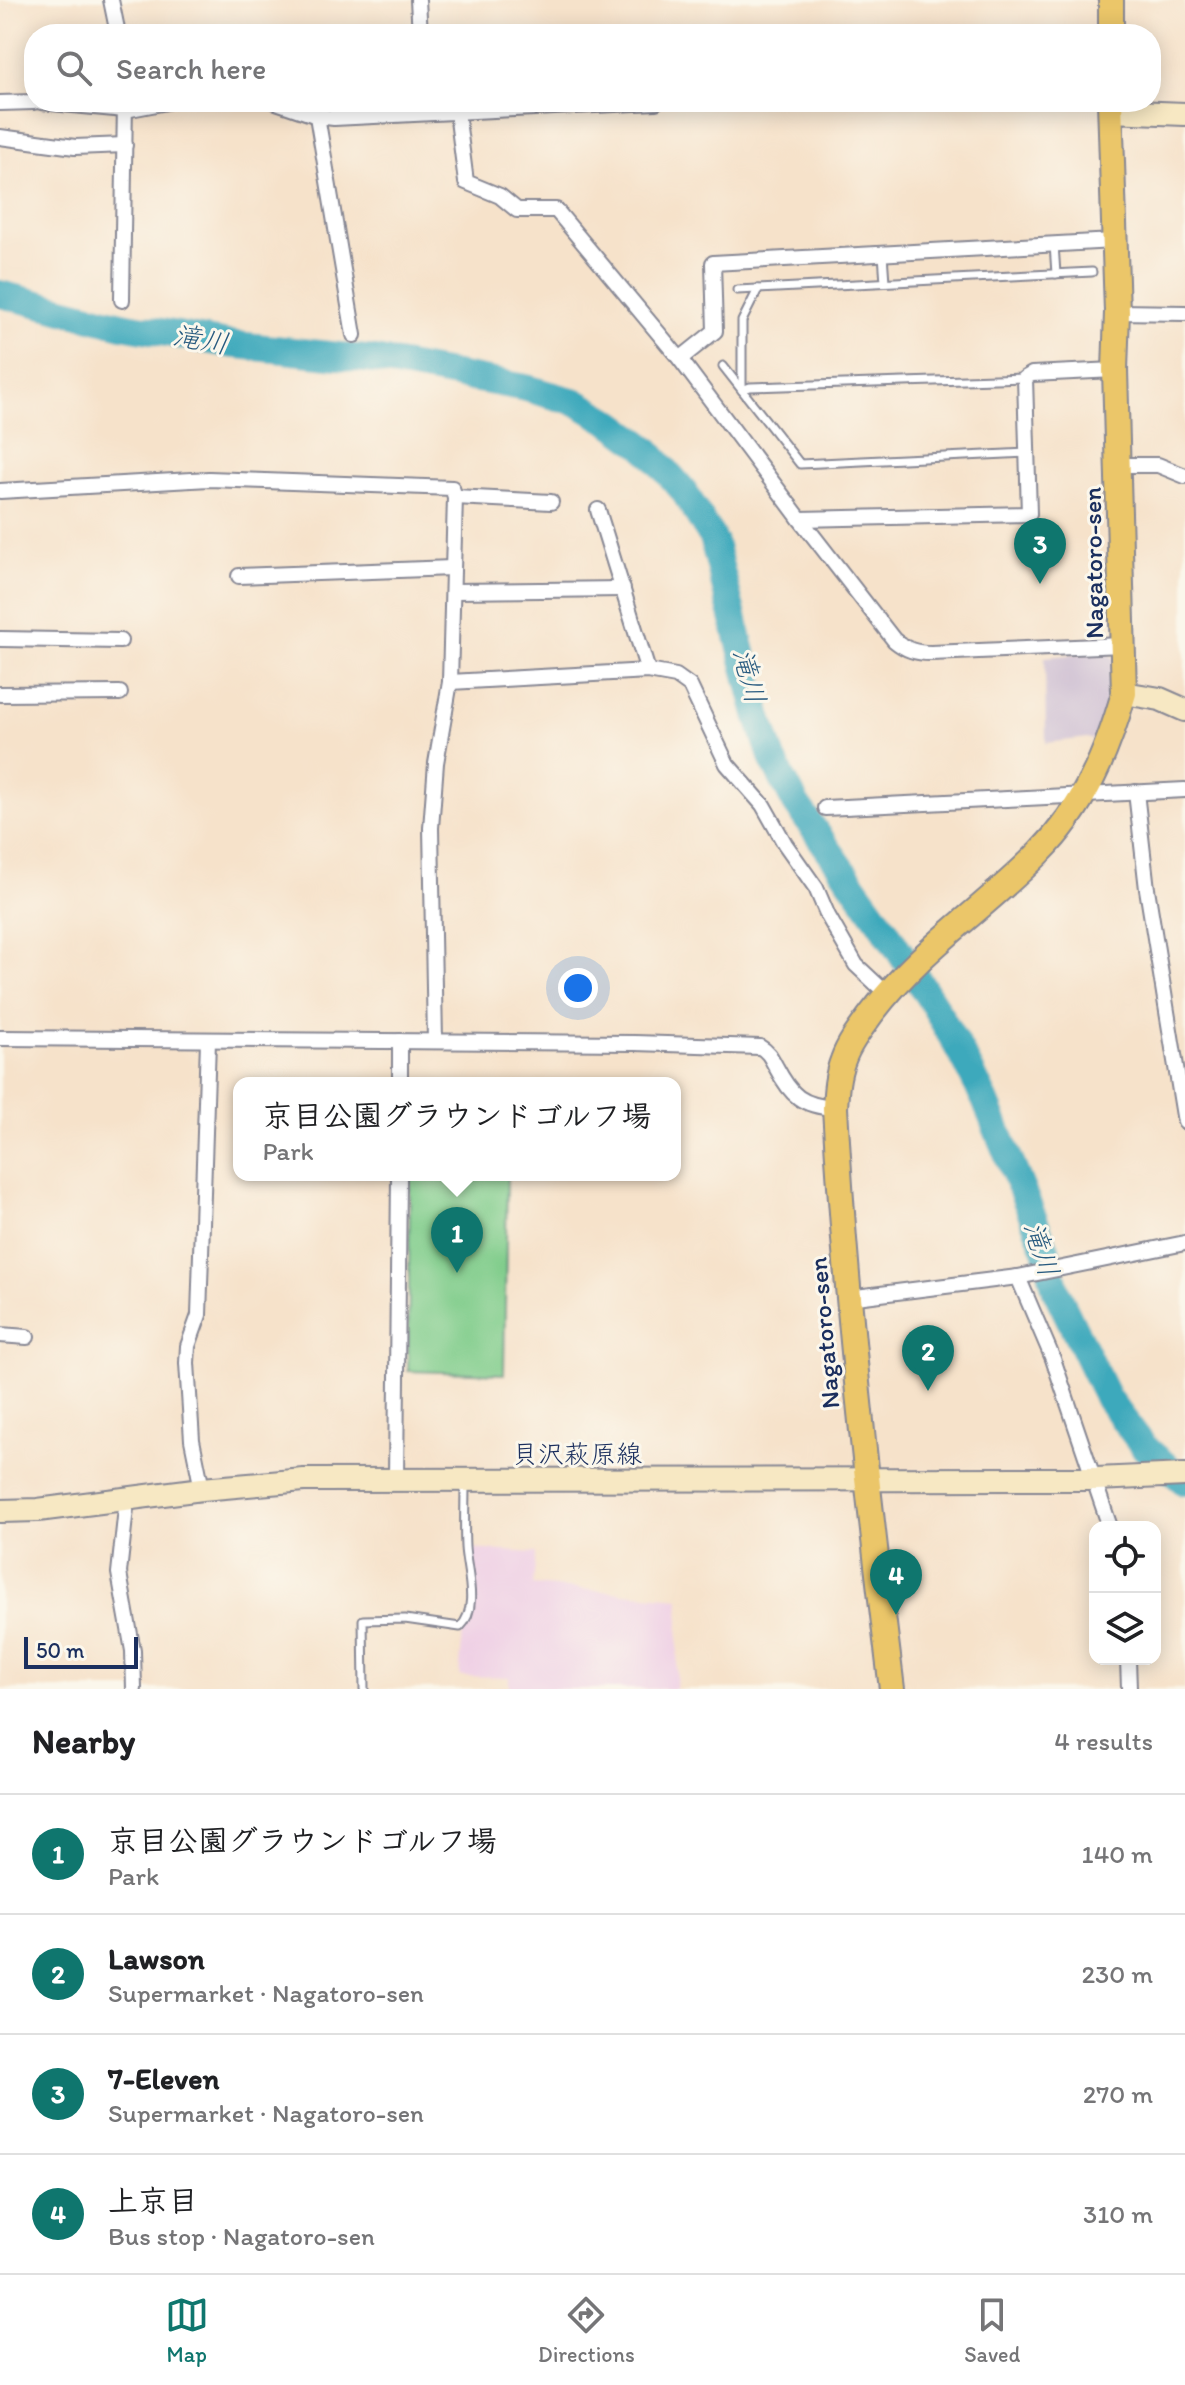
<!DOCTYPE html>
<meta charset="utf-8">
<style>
body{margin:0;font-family:Itim,"Klee One",sans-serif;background:#f6f6f6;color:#202124}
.controls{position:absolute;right:24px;bottom:24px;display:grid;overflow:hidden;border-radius:16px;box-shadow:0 4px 20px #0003}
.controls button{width:72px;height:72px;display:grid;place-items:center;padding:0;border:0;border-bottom:2px solid #e0e0e0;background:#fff;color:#202124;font:40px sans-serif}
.scale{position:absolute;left:24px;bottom:20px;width:114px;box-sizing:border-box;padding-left:8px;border:4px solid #1b2f5e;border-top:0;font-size:22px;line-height:28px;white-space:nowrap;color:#1b2f5e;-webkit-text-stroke:6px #fbf7ec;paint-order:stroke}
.you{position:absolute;left:578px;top:988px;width:28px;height:28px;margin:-20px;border:6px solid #fff;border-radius:50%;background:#1a73e8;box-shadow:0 0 0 12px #1a73e833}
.badge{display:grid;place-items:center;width:52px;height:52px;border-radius:50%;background:#0f766e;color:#fff;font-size:26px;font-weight:700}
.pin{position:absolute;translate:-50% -66px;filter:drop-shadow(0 2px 4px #0008)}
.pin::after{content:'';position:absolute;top:42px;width:28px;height:24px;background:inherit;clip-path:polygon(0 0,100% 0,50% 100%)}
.popup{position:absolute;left:233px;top:1077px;width:448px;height:104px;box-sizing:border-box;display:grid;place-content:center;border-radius:16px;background:#fff;filter:drop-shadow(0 2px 6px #0005);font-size:26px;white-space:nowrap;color:#757577}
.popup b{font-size:30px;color:#202124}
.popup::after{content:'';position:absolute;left:50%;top:100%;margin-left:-16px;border:16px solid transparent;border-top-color:#fff}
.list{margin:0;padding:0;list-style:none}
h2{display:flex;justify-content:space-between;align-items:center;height:104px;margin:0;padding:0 32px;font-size:34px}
h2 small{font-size:26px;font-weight:400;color:#757577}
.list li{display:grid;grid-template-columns:52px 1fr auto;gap:24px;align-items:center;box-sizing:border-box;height:120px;padding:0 32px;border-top:2px solid #e0e0e0}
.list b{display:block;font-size:30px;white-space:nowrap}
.list p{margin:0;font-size:26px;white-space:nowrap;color:#757577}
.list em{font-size:26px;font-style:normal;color:#757577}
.icon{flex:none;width:44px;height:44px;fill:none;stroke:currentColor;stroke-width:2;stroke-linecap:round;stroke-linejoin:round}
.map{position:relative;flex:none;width:1185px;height:1689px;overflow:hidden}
.search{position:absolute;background:#fff;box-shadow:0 4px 20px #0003;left:24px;right:24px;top:24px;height:88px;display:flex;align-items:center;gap:20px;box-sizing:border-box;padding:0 28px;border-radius:32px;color:#757577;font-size:30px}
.sheet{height:584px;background:#fff}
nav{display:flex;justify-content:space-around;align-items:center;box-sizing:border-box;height:112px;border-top:2px solid #e0e0e0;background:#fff;font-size:22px;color:#757577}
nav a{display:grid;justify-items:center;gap:4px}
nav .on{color:#0f766e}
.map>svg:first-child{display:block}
.built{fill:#efd0e5}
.industrial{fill:#cdbed2}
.green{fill:#7fcc8a;stroke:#4d7e74;stroke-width:2}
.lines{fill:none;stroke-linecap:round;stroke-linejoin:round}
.river{stroke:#3da9bc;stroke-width:28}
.lane-casing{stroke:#888894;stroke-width:11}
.street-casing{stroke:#888894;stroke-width:18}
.secondary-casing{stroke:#888894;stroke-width:26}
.primary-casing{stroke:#888894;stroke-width:28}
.lane{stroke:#fff;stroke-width:7}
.street{stroke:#fff;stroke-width:14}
.secondary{stroke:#f7e8c3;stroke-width:22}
.primary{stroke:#ebc669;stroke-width:24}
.labels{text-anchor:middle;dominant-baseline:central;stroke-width:6;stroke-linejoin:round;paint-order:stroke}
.street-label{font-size:26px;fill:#1b2f5e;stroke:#fbf7ec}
.water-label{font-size:28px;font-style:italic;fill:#275a7f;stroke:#fbf7ec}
</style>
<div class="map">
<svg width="1185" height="1689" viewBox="0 0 1185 1689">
<rect width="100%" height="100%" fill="#fbf7ec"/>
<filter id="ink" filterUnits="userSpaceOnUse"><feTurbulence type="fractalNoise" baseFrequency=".0125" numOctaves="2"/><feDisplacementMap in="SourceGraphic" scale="16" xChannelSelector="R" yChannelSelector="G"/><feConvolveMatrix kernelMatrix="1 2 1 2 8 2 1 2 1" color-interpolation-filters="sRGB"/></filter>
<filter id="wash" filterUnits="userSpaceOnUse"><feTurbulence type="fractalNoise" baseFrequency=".006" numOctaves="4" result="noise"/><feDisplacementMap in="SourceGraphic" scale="32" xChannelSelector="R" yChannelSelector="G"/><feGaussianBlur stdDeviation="1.8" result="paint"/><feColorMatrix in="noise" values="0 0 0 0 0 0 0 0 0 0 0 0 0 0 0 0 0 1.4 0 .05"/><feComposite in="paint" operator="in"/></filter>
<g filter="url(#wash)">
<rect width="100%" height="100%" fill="#f6e2ca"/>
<path class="built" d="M470 1549 536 1553 533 1585 680 1598 676 1689H509V1677L459 1676 463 1630 469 1625 474 1612 476 1581Z"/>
<path class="industrial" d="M1105 652 1114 658 1112 689 1098 742 1088 738 1046 743 1045 657Z"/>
<path class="green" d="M410 1175H507L504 1374 408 1371Z"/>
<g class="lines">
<path class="river" d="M0 294 122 325 228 344 375 360 526 388 576 402 612 423 647 449 683 490 713 539 759 718 773 760 796 804 885 929 934 1005 967 1064 985 1100 1046 1249 1056 1291 1108 1399 1145 1448 1185 1482"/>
</g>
</g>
<g filter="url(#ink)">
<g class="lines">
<g class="lane-casing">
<g id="lane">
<path d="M1054 244 1056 274"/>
<path d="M883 254 885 282"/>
<path d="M758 289 742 321V390L750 387 1025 378"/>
<path d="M737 290 1092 272"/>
<path d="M723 366 800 464 1028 453"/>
<path d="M364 1689 363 1620 405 1619 460 1627C480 1608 466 1569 465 1547 464 1525 465 1504 465 1483"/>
</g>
</g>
<g class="street-casing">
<g id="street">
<path d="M111 0 118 34"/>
<path d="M418 0 420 34"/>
<path d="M41 102 125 110 167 102"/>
<path d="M276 102 317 116 334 118 656 102"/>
<path d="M0 103 34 102"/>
<path d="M457 112 466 182 500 196 517 210H556L680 359 800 519 894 640C906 650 916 653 931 653L1123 645"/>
<path d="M317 116 354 335"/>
<path d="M0 137 75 147 125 145"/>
<path d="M122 300 125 102"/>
<path d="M1117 312 1185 313"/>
<path d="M680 359 715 331 713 263 1114 241"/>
<path d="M1119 465H1158L1185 476"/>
<path d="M0 491 209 479 452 488 455 497 450 682 436 763 431 828 435 1041"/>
<path d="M455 497 551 502"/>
<path d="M598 510 648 671"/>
<path d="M800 519 1029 514 1025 378 1032 374 1115 370"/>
<path d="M239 576 452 568"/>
<path d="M454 591 623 589"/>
<path d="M0 639 120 641"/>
<path d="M450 682 648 671 676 676 690 686 727 764 763 805 785 844 816 888 828 916 856 965 887 994"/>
<path d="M0 694 120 693"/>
<path d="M1136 792 1147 889 1185 1122"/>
<path d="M825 808 1185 790"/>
<path d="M0 1038 635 1043 760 1047C769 1052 771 1058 776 1067 791 1096 802 1106 835 1108"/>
<path d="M400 1083V1041"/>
<path d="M1018 1277 1053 1359 1110 1527"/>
<path d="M848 1298 1018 1277 1185 1243"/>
<path d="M0 1335 27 1337"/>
<path d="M396 1479 399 1175"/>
<path d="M202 1489 192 1440 187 1363 188 1346 199 1315 208 1041"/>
<path d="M127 1499 119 1573 133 1651 134 1689"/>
<path d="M1128 1659 1129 1689"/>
</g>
</g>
<g class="secondary-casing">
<g id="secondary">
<path d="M1110 111 1185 114"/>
<path d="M1124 693 1160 699 1185 710"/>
<path d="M0 1511 38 1510 202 1489 304 1480 1096 1479 1185 1475"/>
</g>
</g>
<g class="primary-casing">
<g id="primary">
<path d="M1111 34V0"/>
<path d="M892 1689C868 1496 846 1302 835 1108 836 1091 837 1075 843 1060 849 1043 861 1028 872 1013 922 947 983 910 1039 853 1084 808 1107 753 1124 693L1115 370 1117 312 1110 102"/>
</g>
</g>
<use href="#lane" class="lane"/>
<use href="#street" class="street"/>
<use href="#secondary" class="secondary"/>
<use href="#primary" class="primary"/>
</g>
</g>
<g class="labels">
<g class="street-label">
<text transform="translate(1093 563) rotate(-91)">Nagatoro-sen</text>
<text transform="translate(824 1333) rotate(-95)">Nagatoro-sen</text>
<text x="577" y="1454">貝沢萩原線</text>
</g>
<g class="water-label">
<text transform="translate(201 339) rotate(10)">滝川</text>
<text transform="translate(750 676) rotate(75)">滝川</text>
<text transform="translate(1042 1249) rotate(72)">滝川</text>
</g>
</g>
</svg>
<div class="controls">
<button><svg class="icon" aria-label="locate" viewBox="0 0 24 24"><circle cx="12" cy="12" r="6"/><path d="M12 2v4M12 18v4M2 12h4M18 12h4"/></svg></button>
<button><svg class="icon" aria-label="layers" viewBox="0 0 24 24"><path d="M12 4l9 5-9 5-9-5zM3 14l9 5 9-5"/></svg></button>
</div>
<div class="scale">50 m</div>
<div class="you"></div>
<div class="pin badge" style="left:457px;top:1273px">1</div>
<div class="popup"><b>京目公園グラウンドゴルフ場</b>Park</div>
<div class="pin badge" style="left:928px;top:1391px">2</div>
<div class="pin badge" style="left:1040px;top:584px">3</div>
<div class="pin badge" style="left:896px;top:1615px">4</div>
<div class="search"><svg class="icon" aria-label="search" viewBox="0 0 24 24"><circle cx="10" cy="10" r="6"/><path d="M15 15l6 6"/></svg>Search here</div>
</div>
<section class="sheet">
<h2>Nearby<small>4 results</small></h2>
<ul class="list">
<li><span class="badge">1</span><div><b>京目公園グラウンドゴルフ場</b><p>Park</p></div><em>140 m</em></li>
<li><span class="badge">2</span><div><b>Lawson</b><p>Supermarket · Nagatoro-sen</p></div><em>230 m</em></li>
<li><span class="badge">3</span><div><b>7-Eleven</b><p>Supermarket · Nagatoro-sen</p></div><em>270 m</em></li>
<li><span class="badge">4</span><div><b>上京目</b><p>Bus stop · Nagatoro-sen</p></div><em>310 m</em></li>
</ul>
</section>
<nav>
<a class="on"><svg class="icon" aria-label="map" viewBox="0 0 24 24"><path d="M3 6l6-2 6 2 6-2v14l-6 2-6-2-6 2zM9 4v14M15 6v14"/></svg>Map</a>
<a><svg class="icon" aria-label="directions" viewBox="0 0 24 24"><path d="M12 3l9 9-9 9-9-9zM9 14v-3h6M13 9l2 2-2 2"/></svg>Directions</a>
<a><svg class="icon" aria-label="saved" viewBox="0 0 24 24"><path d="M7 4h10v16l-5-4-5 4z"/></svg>Saved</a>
</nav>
